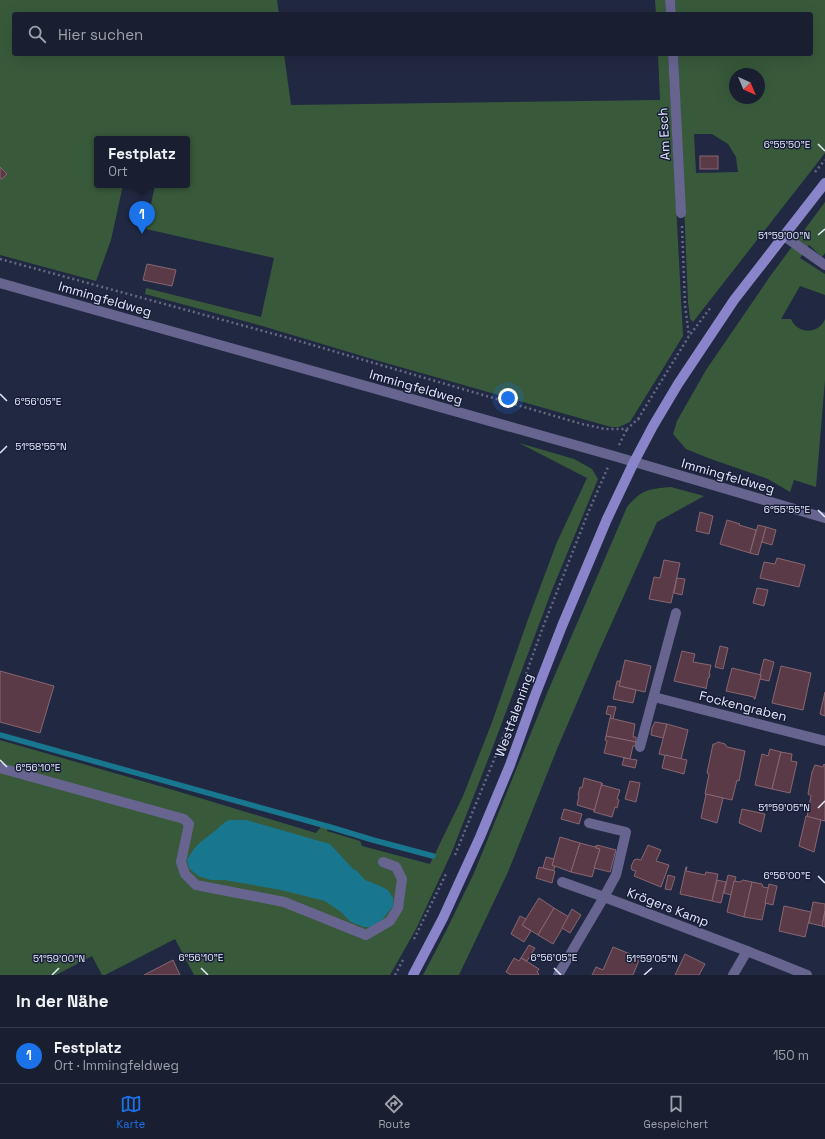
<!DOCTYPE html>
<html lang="de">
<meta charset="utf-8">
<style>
body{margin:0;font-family:"Space Grotesk",sans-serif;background:#222739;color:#f1f3f6}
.compass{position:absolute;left:729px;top:68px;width:36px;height:36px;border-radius:50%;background:#191e31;box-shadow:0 4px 16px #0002;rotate:136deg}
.you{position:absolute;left:508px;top:398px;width:14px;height:14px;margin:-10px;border:3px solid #fff;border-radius:50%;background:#1a73e8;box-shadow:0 0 0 6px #1a73e833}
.badge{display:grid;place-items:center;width:26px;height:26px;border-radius:50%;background:#1a73e8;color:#fff;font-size:13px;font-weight:700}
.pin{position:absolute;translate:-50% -33px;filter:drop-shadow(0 1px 2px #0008)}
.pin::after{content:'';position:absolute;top:21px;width:14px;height:12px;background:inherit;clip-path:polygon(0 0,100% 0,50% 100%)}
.popup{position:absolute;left:94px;top:136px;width:96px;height:52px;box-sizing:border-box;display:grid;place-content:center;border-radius:4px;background:#191e31;filter:drop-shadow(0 1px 3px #0005);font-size:13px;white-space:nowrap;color:#9fa2ab}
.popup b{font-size:15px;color:#f1f3f6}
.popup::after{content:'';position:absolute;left:50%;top:100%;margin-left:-8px;border:8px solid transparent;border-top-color:#191e31}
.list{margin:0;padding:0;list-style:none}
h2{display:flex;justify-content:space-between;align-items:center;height:52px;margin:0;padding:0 16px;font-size:17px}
h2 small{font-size:13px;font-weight:400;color:#9fa2ab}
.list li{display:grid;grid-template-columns:26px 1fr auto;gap:12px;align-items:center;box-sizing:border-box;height:56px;padding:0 16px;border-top:1px solid #373c4d}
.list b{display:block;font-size:15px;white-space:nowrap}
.list p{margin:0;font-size:13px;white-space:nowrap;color:#9fa2ab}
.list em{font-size:13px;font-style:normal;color:#9fa2ab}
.icon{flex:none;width:22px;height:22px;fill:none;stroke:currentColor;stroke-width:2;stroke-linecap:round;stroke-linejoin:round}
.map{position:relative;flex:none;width:825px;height:975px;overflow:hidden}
.search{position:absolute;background:#191e31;box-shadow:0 4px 16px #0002;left:12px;right:12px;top:12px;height:44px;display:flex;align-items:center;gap:10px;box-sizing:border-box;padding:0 14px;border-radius:4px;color:#9fa2ab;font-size:15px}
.sheet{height:108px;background:#191e31}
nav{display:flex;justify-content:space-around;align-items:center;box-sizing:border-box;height:56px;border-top:1px solid #373c4d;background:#191e31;font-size:11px;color:#9fa2ab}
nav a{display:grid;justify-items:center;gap:2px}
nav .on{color:#1a73e8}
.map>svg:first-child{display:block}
.green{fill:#385a3b;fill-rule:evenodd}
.water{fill:#19768f}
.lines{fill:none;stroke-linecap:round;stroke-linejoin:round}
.stream{stroke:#19768f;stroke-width:5.5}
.building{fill:#593a46;stroke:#896673}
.path{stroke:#656b82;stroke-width:2.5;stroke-dasharray:2 3;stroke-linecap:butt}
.lane{stroke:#676590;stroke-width:10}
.street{stroke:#676590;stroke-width:10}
.secondary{stroke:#8a85ca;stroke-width:10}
.ticks{fill:none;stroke:#e5eafc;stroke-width:1.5}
.labels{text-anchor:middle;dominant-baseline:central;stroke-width:3;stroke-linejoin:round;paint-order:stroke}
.street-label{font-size:13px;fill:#e5eafc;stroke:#181e37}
.ticks-label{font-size:10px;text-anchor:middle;fill:#e5eafc;stroke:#181e37;stroke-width:3;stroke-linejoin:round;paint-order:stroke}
</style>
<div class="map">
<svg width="825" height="975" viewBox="0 0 825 975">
<rect width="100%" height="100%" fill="#212841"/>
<g class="green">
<path d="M0 0H277L279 14H14V54H284L291 105 660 100 658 54H668L683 336 630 422 619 427H611L372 359 259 325 145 294 146 288 261 317 274 258 146 229 155 185H187V139H97V185H123L111 240 96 281 0 255Z"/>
<path d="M655 0H665L666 14H656Z"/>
<path d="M675 0H825V153L693 322 690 319 688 302 678 54H811V14H676ZM735 74H759V98H735ZM694 134H712L728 144 736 157 738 172 696 173Z"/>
<path d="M825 202V253L822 257 809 245 800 258 825 274V295L800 286 781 319H791C798 335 819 334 825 319V380L816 487 794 480 790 492 768 479 711 459 686 449 673 434 677 421 706 370 771 275Z"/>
<path d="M519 443 574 459 592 469 598 479 552 590 489 757 451 854 416 929 390 975H194L175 939 105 975H102L92 956 56 975H0V740L180 792 316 833 320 828 321 823 329 825 327 831 360 841 362 846 430 864 463 796 491 725 527 622 557 542 587 478Z"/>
<path d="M671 487 704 496 657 522 600 649 557 749 508 872 459 975H423L446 931 474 873 548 691 627 507C642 489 649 489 671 487Z"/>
</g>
<path class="water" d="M229 820H246L330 844 353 869 357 871 365 880 378 885 388 890 393 898V906L381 921 372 927H364L351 922 341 912 325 901 281 890 224 880H211L198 876 189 868 187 860C195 846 199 843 211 834 218 829 222 823 229 820Z"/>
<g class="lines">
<path class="stream" d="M0 735 330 827 373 840 433 856"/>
</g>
<g class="building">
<rect x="700" y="156" width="18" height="13"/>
<path d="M0 167 7 174 2 179 0 178Z"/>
<path d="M147 264 176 270 172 286 143 280Z"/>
<path d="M700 512 713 516 709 534 696 531Z"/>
<path d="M727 520 740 524 739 525 756 530 750 553 720 544Z"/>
<path d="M758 525 766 527 758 555 750 553Z"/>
<path d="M766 527 776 530 772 545 762 542Z"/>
<path d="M777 558 805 565 799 587 760 578 764 562 775 564Z"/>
<path d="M664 560 680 563 671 603 649 599 654 577 660 578Z"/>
<path d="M677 578 685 579 682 595 674 593Z"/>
<path d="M757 588 768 590 764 606 753 603Z"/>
<path d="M720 646 728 648 723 669 715 667Z"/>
<path d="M682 651 695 654 693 662 710 665H711L709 674H710L709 678H708L706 689 705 688 674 681Z"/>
<path d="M764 659 774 662 769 681 760 679 761 675H760Z"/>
<path d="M625 660 651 666 645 692 619 686Z"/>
<path d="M781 666 811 673 803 710 772 703Z"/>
<path d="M732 668 761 675 755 699H754V697L726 691Z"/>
<path d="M0 671 54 686 40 733 0 722Z"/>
<path d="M617 681H620L619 686 636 690 633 703 613 699Z"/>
<path d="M825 692V716L820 714Z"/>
<path d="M608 706 616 707 613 719 610 718 611 715 606 714Z"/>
<path d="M610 718 635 724 633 737H636V742L606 736Z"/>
<path d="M655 722 667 724 663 738 651 735 652 728Z"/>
<path d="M667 724 688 730 681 759 659 754Z"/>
<path d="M606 736 636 742 635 746H633L630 759 604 753 607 741 605 740Z"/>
<path d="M718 742 725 744 727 747 745 751 739 781 737 780 732 800 705 794 709 774 707 773 713 744H715Z"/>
<path d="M770 749 781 752 772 789 755 785 762 754 768 756Z"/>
<path d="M781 752 792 754 791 761 797 762 790 793 772 789Z"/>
<path d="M665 755 687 760 684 774 662 768Z"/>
<path d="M624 758 637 760 635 768 622 765Z"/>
<path d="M824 764 825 765V821L807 817 811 796 808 794 812 772 815 765 823 767Z"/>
<path d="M584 778 602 783 594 812V810L577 805 579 796 578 795 580 787 582 788Z"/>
<path d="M630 781 640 783 636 802 625 799Z"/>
<path d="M602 783V785L620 790 617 799 619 800 617 808 615 807 612 817 594 812Z"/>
<path d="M706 794 723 798 717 823 701 818Z"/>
<path d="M564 809 582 814 579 824 561 819Z"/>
<path d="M742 809 765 814 761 832 739 823Z"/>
<path d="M806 816 821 820 814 852 799 846Z"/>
<path d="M560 837 580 843 571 872 552 865Z"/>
<path d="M580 843 595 847V846H597L596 848 600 849 592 877 571 872Z"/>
<path d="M597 845 616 850 610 872 594 868 600 849 596 848Z"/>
<path d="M648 845 661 850 656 861 669 865 661 887 634 876 636 871 632 870 631 867 634 860 637 859 641 860Z"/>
<path d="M546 857 554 859 552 865 555 867 553 871 543 868Z"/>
<path d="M539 867 555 871 552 883 536 878Z"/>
<path d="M686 867H687L686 871 705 875 706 872 718 874 712 901 680 894Z"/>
<path d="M668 875 675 877 671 890 665 889Z"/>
<path d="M728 875 736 877 731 895 724 893Z"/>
<path d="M717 880 726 882 721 903 712 901Z"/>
<path d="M743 880 752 882 744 917 727 912 734 881 740 882Z"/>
<path d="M752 882 762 884 763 887 769 888 762 920 744 917Z"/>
<path d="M769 884 777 886 773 905 765 903Z"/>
<path d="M539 898 554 908 538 935 522 925Z"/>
<path d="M813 902 825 904V911L822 926 809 923Z"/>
<path d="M784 906 811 912 805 937 779 931Z"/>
<path d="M554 908 569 917 553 944 538 935Z"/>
<path d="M572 909 581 915 570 933 562 928Z"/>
<path d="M825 911V927L822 926Z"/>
<path d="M520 916 526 919 522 925 531 931 524 942 511 934Z"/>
<path d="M529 945 535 948 527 961 521 958Z"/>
<path d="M613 947 640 958 633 975H592L596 967 603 970Z"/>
<path d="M685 954 705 964 699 975H675Z"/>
<path d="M514 958 519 961 521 958 539 969 537 972 539 974 538 975H511L506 972Z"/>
<path d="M173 960 180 975H144Z"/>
</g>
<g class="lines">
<g class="path">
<path d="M815 172 825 160"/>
<path d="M682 226 685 305 689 336"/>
<path d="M0 259 285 337 582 424 605 429H627L638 419 642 421"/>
<path d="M638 419 689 336 711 307"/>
<path d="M619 445 627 429"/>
<path d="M526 674 543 627 588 513 608 467"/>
<path d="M455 855 507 728"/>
<path d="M414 939 447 872"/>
<path d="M395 975 404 958"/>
</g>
<g class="lane">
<path d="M784 236 825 265"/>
<path d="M640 747 676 613"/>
<path d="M0 768 184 819 189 824 181 862 185 874 196 885 284 902 366 935 390 921 398 908 402 879 396 867 383 862"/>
<path d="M562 882 604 897 616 875 626 832 589 823"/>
</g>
<g class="street">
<path d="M670 0 671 14"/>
<path d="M673 54 681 213"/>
<path d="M0 283 614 456 825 518"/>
<path d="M654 697 825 741"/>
<path d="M558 975 604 897 747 951 807 975"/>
<path d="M733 975 747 951"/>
</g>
<path class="secondary" d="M413 975 443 918 480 837 510 765 534 698 562 626 607 519 634 462 653 426 678 384 734 300 825 183"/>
</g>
<path class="ticks" d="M818 144 825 151M818 235 825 229M0 394 7 401M0 453 7 446M818 510 825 517M0 760 7 767M818 808 825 801M818 876 825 883M201 968 208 975M554 968 561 975M52 975 59 968M644 975 652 968"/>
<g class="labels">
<g class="street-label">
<text transform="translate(664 134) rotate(-93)">Am Esch</text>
<text transform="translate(105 299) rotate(16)">Immingfeldweg</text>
<text transform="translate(416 387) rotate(16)">Immingfeldweg</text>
<text transform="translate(728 476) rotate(16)">Immingfeldweg</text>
<text transform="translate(743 706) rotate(14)">Fockengraben</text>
<text transform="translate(514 715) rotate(-70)">Westfalenring</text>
<text transform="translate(668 907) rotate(21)">Krögers Kamp</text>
</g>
</g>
<g class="ticks-label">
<text x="787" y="148">6°55'50"E</text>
<text x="784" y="239">51°59'00"N</text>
<text x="38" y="405">6°56'05"E</text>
<text x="41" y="450">51°58'55"N</text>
<text x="787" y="513">6°55'55"E</text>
<text x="38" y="771">6°56'10"E</text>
<text x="784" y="811">51°59'05"N</text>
<text x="787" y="879">6°56'00"E</text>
<text x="201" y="961">6°56'10"E</text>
<text x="554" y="961">6°56'05"E</text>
<text x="59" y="962">51°59'00"N</text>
<text x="652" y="962">51°59'05"N</text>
</g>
</svg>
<svg class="compass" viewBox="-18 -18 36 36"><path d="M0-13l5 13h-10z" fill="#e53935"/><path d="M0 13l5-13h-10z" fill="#9fa2ab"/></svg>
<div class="you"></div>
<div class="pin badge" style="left:142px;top:234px">1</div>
<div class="popup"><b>Festplatz</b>Ort</div>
<div class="search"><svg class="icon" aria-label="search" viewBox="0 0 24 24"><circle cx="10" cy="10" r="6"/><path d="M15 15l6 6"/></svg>Hier suchen</div>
</div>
<section class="sheet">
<h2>In der Nähe<small></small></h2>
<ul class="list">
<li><span class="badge">1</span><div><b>Festplatz</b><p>Ort · Immingfeldweg</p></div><em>150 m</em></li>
</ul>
</section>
<nav>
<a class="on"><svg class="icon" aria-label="map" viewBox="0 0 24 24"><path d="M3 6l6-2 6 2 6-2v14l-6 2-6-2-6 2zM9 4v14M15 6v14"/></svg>Karte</a>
<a><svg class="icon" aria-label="directions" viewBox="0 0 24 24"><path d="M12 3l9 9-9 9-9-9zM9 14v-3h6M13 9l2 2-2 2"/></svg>Route</a>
<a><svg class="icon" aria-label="saved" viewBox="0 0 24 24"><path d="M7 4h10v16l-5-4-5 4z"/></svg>Gespeichert</a>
</nav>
